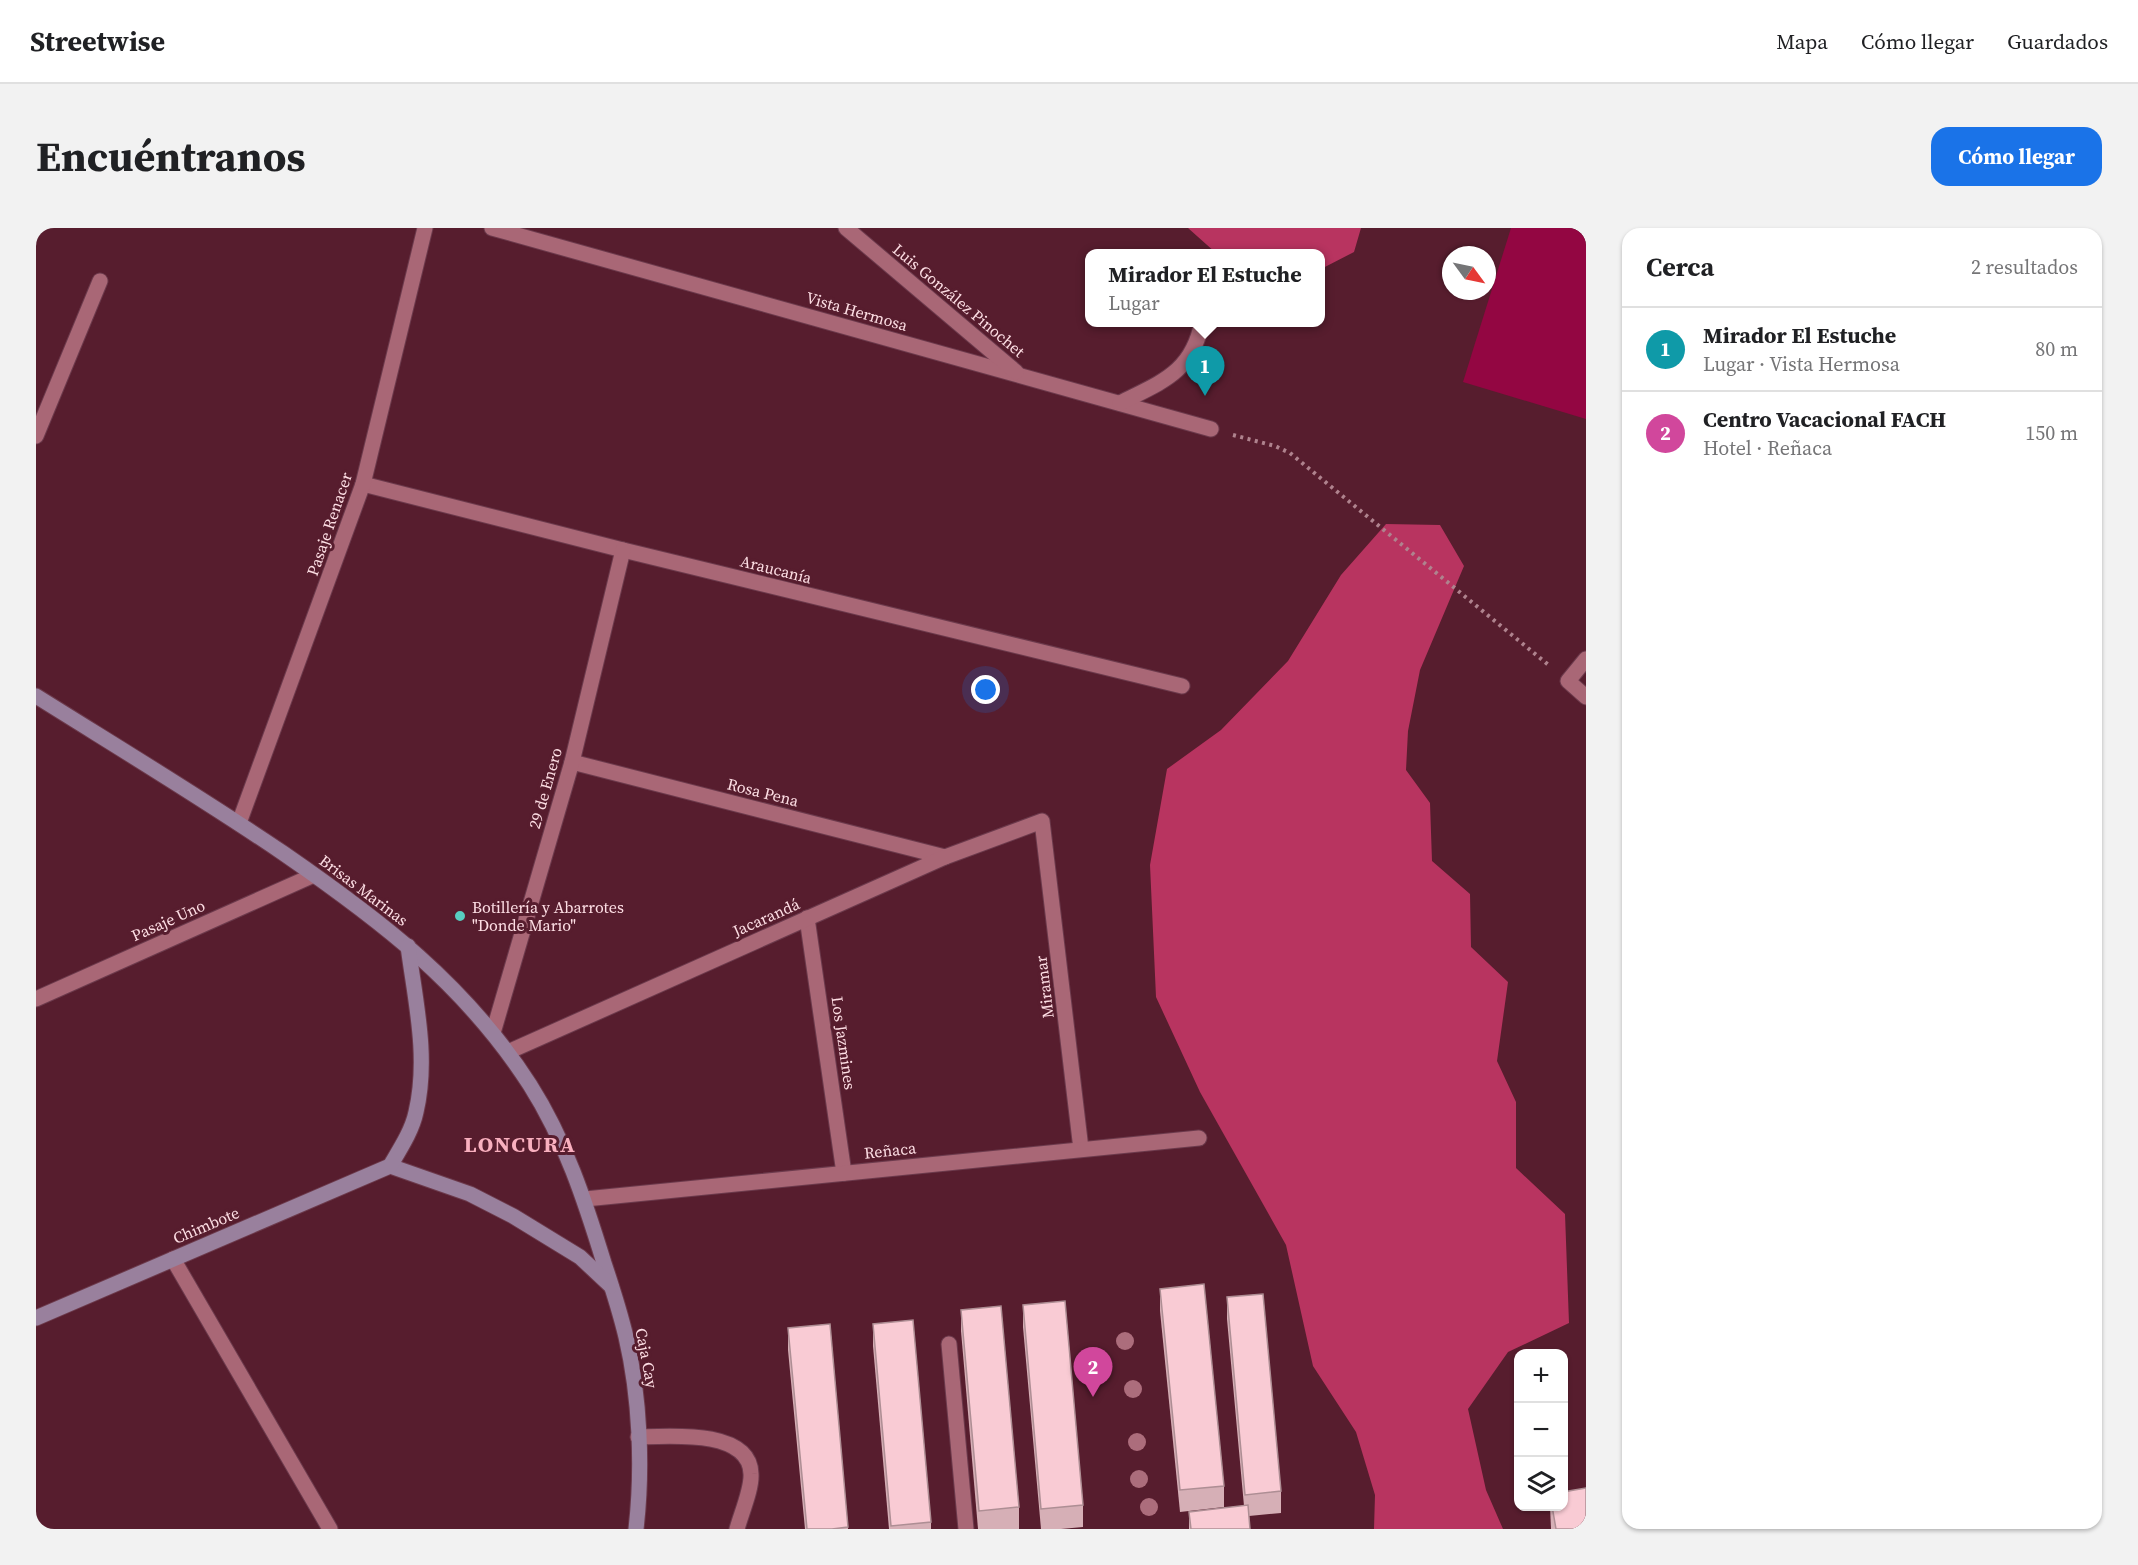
<!DOCTYPE html>
<html lang="es">
<meta charset="utf-8">
<style>
body{margin:0;font-family:"Source Serif 4",serif;background:#f2f2f2;color:#202124}
.controls{position:absolute;right:18px;bottom:18px;display:grid;overflow:hidden;border-radius:12px;box-shadow:0 2px 4px #0004}
.controls button{width:54px;height:54px;display:grid;place-items:center;padding:0;border:0;border-bottom:2px solid #e0e0e0;background:#fff;color:#202124;font:30px sans-serif}
.compass{position:absolute;left:1406px;top:18px;width:54px;height:54px;border-radius:50%;background:#fff;box-shadow:0 2px 4px #0004;rotate:123deg}
.you{position:absolute;left:950px;top:462px;width:21px;height:21px;margin:-15px;border:4px solid #fff;border-radius:50%;background:#1a73e8;box-shadow:0 0 0 9px #1a73e833}
.badge{display:grid;place-items:center;width:39px;height:39px;border-radius:50%;background:#1a73e8;color:#fff;font-size:20px;font-weight:700}
.pin{position:absolute;translate:-50% -50px;filter:drop-shadow(0 2px 3px #0008)}
.pin::after{content:'';position:absolute;top:32px;width:21px;height:18px;background:inherit;clip-path:polygon(0 0,100% 0,50% 100%)}
.popup{position:absolute;left:1049px;top:21px;width:240px;height:78px;box-sizing:border-box;display:grid;place-content:center;border-radius:12px;background:#fff;filter:drop-shadow(0 2px 4px #0005);font-size:20px;white-space:nowrap;color:#757577}
.popup b{font-size:22px;color:#202124}
.popup::after{content:'';position:absolute;left:50%;top:100%;margin-left:-12px;border:12px solid transparent;border-top-color:#fff}
.list{margin:0;padding:0;list-style:none}
h2{display:flex;justify-content:space-between;align-items:center;height:78px;margin:0;padding:0 24px;font-size:26px}
h2 small{font-size:20px;font-weight:400;color:#757577}
.list li{display:grid;grid-template-columns:39px 1fr auto;gap:18px;align-items:center;box-sizing:border-box;height:84px;padding:0 24px;border-top:2px solid #e0e0e0}
.list b{display:block;font-size:22px;white-space:nowrap}
.list p{margin:0;font-size:20px;white-space:nowrap;color:#757577}
.list em{font-size:20px;font-style:normal;color:#757577}
.icon{flex:none;width:33px;height:33px;fill:none;stroke:currentColor;stroke-width:2;stroke-linecap:round;stroke-linejoin:round}
.map{position:relative;flex:none;width:1550px;height:1301px;overflow:hidden;border-radius:18px}
header{display:flex;align-items:center;gap:36px;box-sizing:border-box;height:84px;padding:0 30px;background:#fff;border-bottom:2px solid #e0e0e0}
header strong{font-size:28px}
nav{display:flex;gap:33px;margin-inline-start:auto;font-size:21px}
.intro{display:flex;align-items:center;justify-content:space-between;box-sizing:border-box;height:144px;padding:0 36px}
h1{margin:0;font-size:42px}
.button{padding:15px 27px;border-radius:18px;background:#1a73e8;color:#fff;font-size:21px;font-weight:700}
main{display:flex;gap:36px;padding:0 36px}
aside{flex:1;background:#fff;border-radius:18px;box-shadow:0 2px 4px #0004}
.map>svg:first-child{display:block}
.green{fill:#930642}
.forest{fill:#b83460}
.lines{fill:none;stroke-linecap:round;stroke-linejoin:round}
.lane-casing{stroke:#6c3a4c;stroke-width:17}
.street-casing{stroke:#6c3a4c;stroke-width:17}
.secondary-casing{stroke:#6c3a4c;stroke-width:17}
.path{stroke:#af838e;stroke-width:4;stroke-dasharray:3 4.5;stroke-linecap:butt}
.lane{stroke:#a96776;stroke-width:15}
.street{stroke:#a96776;stroke-width:15}
.secondary{stroke:#99809d;stroke-width:15}
.tree{fill:#ac6d7c}
.wall{fill:#d6afb6}
.building{fill:#f9cbd4;stroke:#ae8e94;stroke-width:1.5}
.poi-dot{fill:#58cec1;stroke:#571d2e;stroke-width:2}
.labels{text-anchor:middle;dominant-baseline:central;stroke-width:6;stroke-linejoin:round;paint-order:stroke}
.street-label{font-size:16px;fill:#fddee4;stroke:#571d2e}
.poi-label{font-size:16px;fill:#fddee4;stroke:#571d2e;text-anchor:start}
.district-label{font-size:22px;font-weight:bold;letter-spacing:1.5px;fill:#f9b0bf;stroke:#571d2e}
</style>
<header>
<strong>Streetwise</strong>
<nav><a>Mapa</a><a>Cómo llegar</a><a>Guardados</a></nav>
</header>
<div class="intro"><h1>Encuéntranos</h1><a class="button">Cómo llegar</a></div>
<main>
<div class="map">
<svg width="1550" height="1301" viewBox="0 0 1550 1301">
<rect width="100%" height="100%" fill="#571d2e"/>
<path class="green" d="M1475 0H1550V191L1427 154Z"/>
<g class="forest">
<path d="M1152 0H1325L1318 24 1285 41 1284 26 1180 25Z"/>
<path d="M1350 296 1404 297 1428 338 1384 442 1372 503 1370 542 1394 575 1396 633 1434 666 1435 719 1472 754 1461 833 1480 874V940L1529 986 1533 1095 1472 1124 1432 1181 1450 1262 1467 1301H1338L1339 1267 1320 1204 1277 1138 1250 1017 1164 864 1120 769 1114 637 1131 541 1185 502 1252 433 1305 347Z"/>
</g>
<g class="lines">
<g class="lane-casing">
<g id="lane">
<path d="M913 1116 930 1301"/>
<path d="M602 1209C633 1208 714 1201 715 1246 716 1261 705 1286 701 1301"/>
</g>
</g>
<g class="street-casing">
<g id="street">
<path d="M456 0 1175 201"/>
<path d="M810 0 980 144"/>
<path d="M1084 175C1125 154 1156 145 1166 94"/>
<path d="M0 208 64 53"/>
<path d="M327 256 587 322 1146 458"/>
<path d="M1550 431 1532 453 1550 469"/>
<path d="M536 534 909 629"/>
<path d="M203 595 327 256 389 0"/>
<path d="M771 690 808 945"/>
<path d="M0 771 278 647"/>
<path d="M457 805 536 534 587 322"/>
<path d="M472 824 909 629 1006 593 1045 921"/>
<path d="M549 971 1163 910"/>
<path d="M137 1031 294 1301"/>
</g>
</g>
<g class="secondary-casing">
<g id="secondary">
<path d="M0 468C83 520 166 570 247 625 344 692 429 756 494 857 529 912 549 973 568 1035 576 1059 584 1084 590 1109 604 1169 607 1240 600 1301"/>
<path d="M354 938 434 966 477 988 544 1029 575 1058"/>
<path d="M0 1090 354 938C364 921 376 903 380 884 393 829 379 772 372 718"/>
</g>
</g>
<path class="path" d="M1197 207 1239 218 1254 225 1515 439"/>
<use href="#lane" class="lane"/>
<use href="#street" class="street"/>
<use href="#secondary" class="secondary"/>
</g>
<g class="tree">
<circle cx="1089" cy="1113" r="9"/>
<circle cx="1097" cy="1161" r="9"/>
<circle cx="1101" cy="1214" r="9"/>
<circle cx="1103" cy="1251" r="9"/>
<circle cx="1113" cy="1279" r="9"/>
</g>
<g class="wall">
<path d="M1124 1061 1188 1258V1279L1144 1284 1124 1083Z"/>
<path d="M1191 1069 1245 1263V1285L1213 1288 1214 1301H1153V1284L1208 1278 1191 1091Z"/>
<path d="M987 1077 1047 1277V1299L1025 1301H1005L987 1099Z"/>
<path d="M925 1082 983 1279V1301H942L925 1103Z"/>
<path d="M794 1096 812 1301H769L752 1122V1100Z"/>
<path d="M837 1096 895 1294V1301H853L837 1118Z"/>
<path d="M1514 1278H1527L1550 1301H1515Z"/>
</g>
<g class="building">
<path d="M1168 1056 1188 1258 1144 1262 1124 1061Z"/>
<path d="M1227 1066 1245 1263 1209 1267 1191 1069Z"/>
<path d="M1029 1073 1047 1277 1005 1281 987 1077Z"/>
<path d="M965 1078 983 1279 943 1283 925 1082Z"/>
<path d="M877 1092 895 1294 855 1298 837 1096Z"/>
<path d="M794 1096 812 1299 796 1301H771L752 1100Z"/>
<path d="M1550 1260V1301H1520L1516 1278H1527V1264Z"/>
<path d="M1212 1277 1214 1301H1155L1153 1284Z"/>
</g>
<circle class="poi-dot" cx="424" cy="688" r="6"/>
<g class="labels">
<g class="street-label">
<text transform="translate(923 72) rotate(40)">Luis González Pinochet</text>
<text transform="translate(821 83) rotate(16)">Vista Hermosa</text>
<text transform="translate(293 296) rotate(-71)">Pasaje Renacer</text>
<text transform="translate(740 341) rotate(14)">Araucanía</text>
<text transform="translate(509 560) rotate(-74)">29 de Enero</text>
<text transform="translate(727 564) rotate(14)">Rosa Pena</text>
<text transform="translate(328 662) rotate(37)">Brisas Marinas</text>
<text transform="translate(730 689) rotate(-24)">Jacarandá</text>
<text transform="translate(132 692) rotate(-24)">Pasaje Uno</text>
<text transform="translate(1008 759) rotate(-97)">Miramar</text>
<text transform="translate(808 815) rotate(82)">Los Jazmines</text>
<text transform="translate(854 922) rotate(-6)">Reñaca</text>
<text transform="translate(170 997) rotate(-23)">Chimbote</text>
<text transform="translate(611 1130) rotate(79)">Caja Cay</text>
</g>
<g class="poi-label">
<text x="436" y="679">Botillería y Abarrotes<tspan x="436" dy="18">"Donde Mario"</tspan></text>
</g>
<g class="district-label">
<text x="484" y="916">LONCURA</text>
</g>
</g>
</svg>
<div class="controls">
<button>+</button>
<button>−</button>
<button><svg class="icon" aria-label="layers" viewBox="0 0 24 24"><path d="M12 4l9 5-9 5-9-5zM3 14l9 5 9-5"/></svg></button>
</div>
<svg class="compass" viewBox="-18 -18 36 36"><path d="M0-13l5 13h-10z" fill="#e53935"/><path d="M0 13l5-13h-10z" fill="#757577"/></svg>
<div class="you"></div>
<div class="pin badge" style="left:1169px;top:168px;background:#0f9aa8">1</div>
<div class="popup"><b>Mirador El Estuche</b>Lugar</div>
<div class="pin badge" style="left:1057px;top:1169px;background:#d1479c">2</div>
</div>
<aside>
<h2>Cerca<small>2 resultados</small></h2>
<ul class="list">
<li><span class="badge" style="background:#0f9aa8">1</span><div><b>Mirador El Estuche</b><p>Lugar · Vista Hermosa</p></div><em>80 m</em></li>
<li><span class="badge" style="background:#d1479c">2</span><div><b>Centro Vacacional FACH</b><p>Hotel · Reñaca</p></div><em>150 m</em></li>
</ul>
</aside>
</main>
